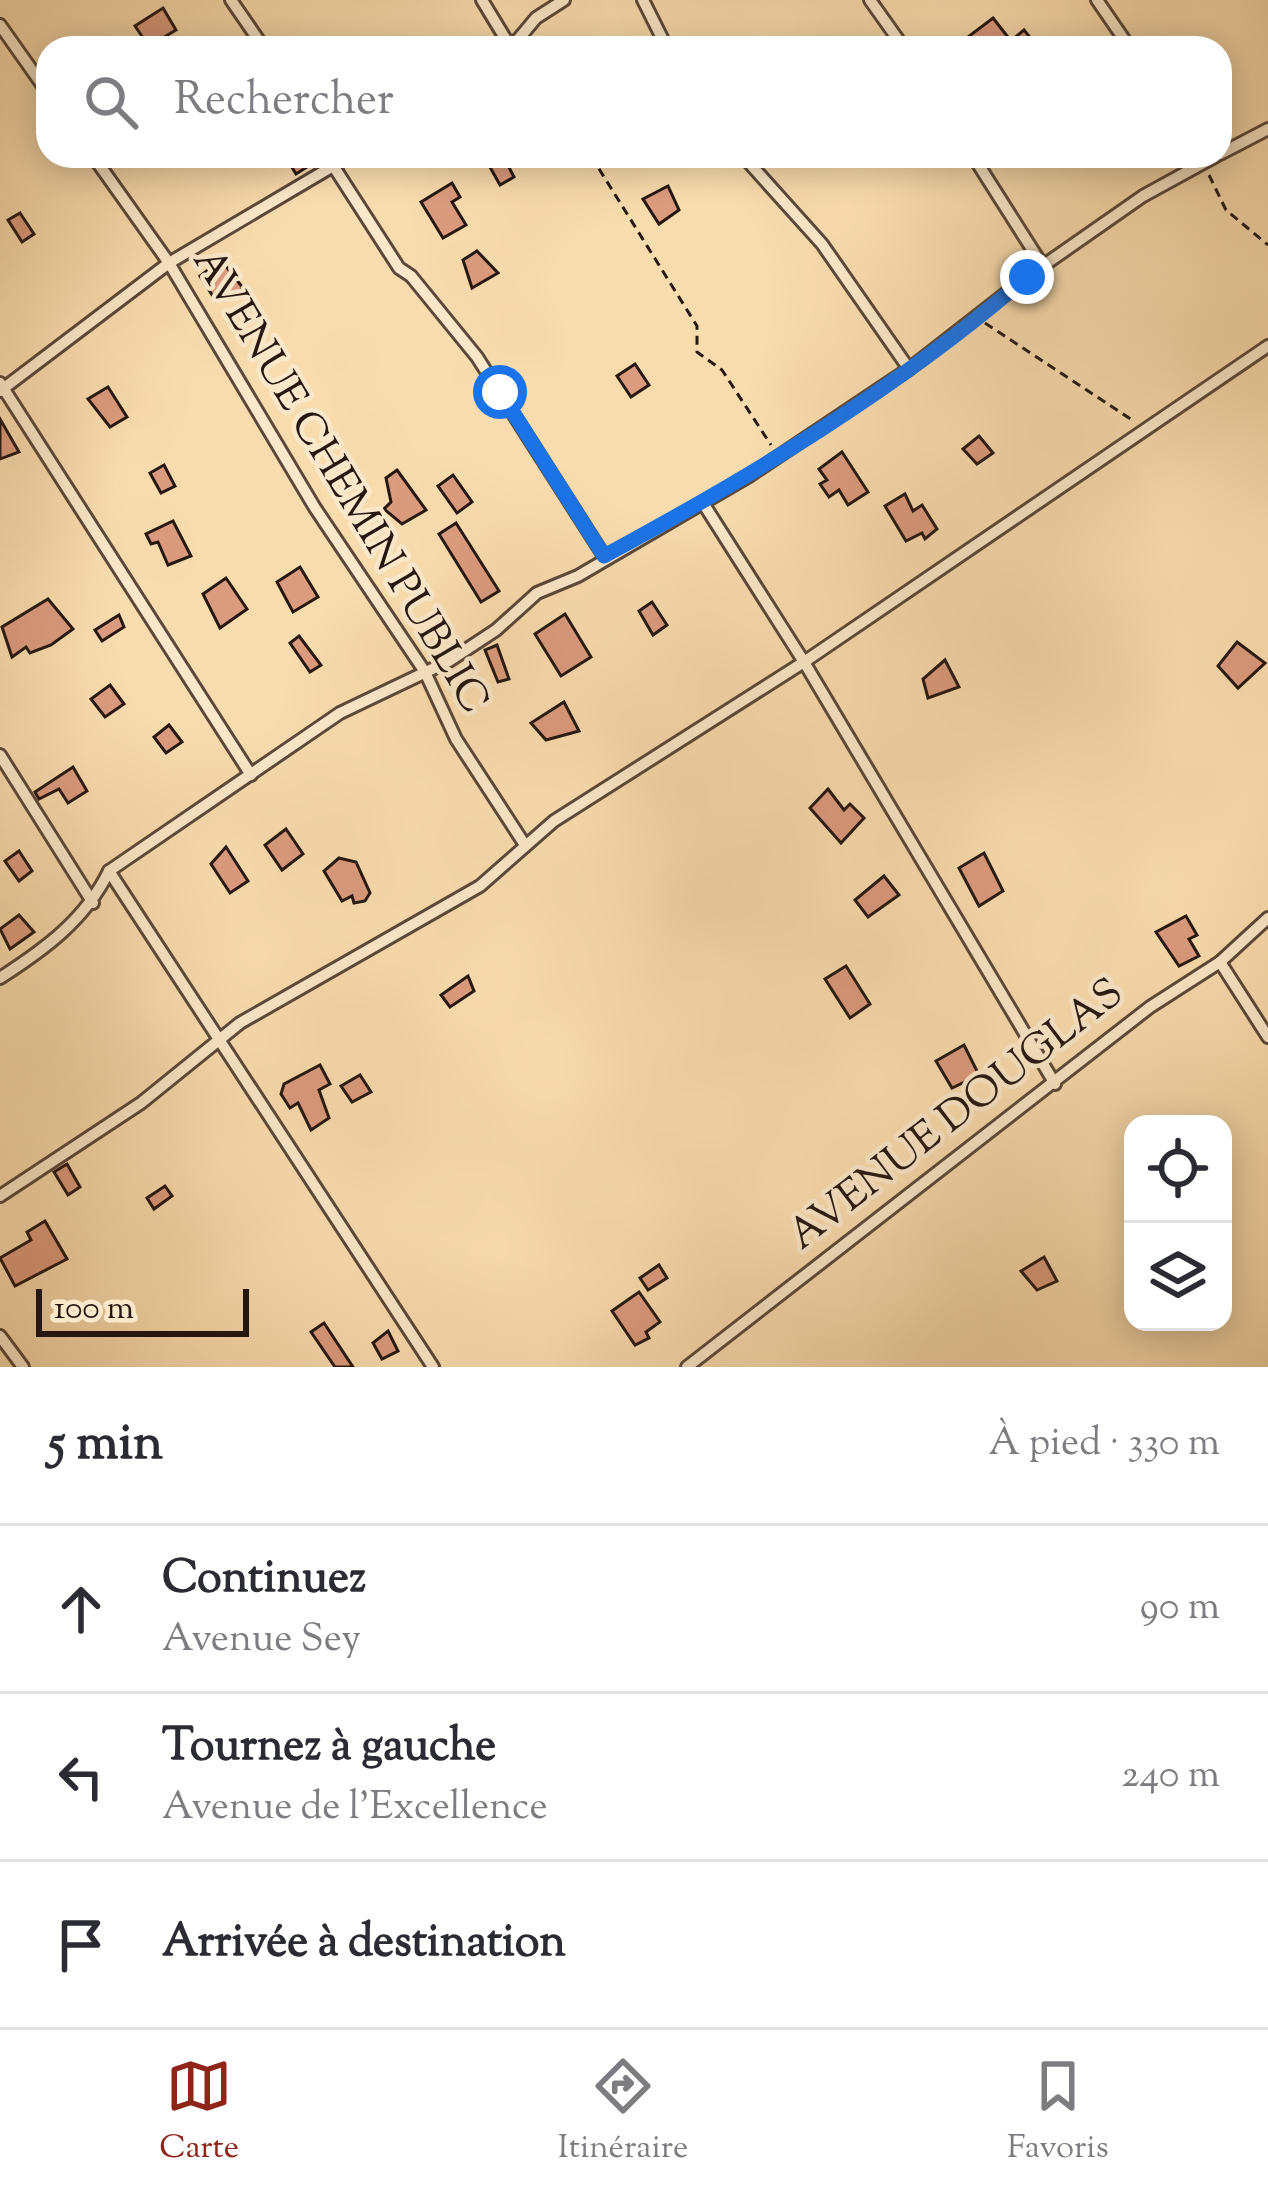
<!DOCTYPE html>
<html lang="fr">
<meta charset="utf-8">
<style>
body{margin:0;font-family:"Sorts Mill Goudy",serif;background:#f2f2f3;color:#2b2b33}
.controls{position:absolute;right:36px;bottom:36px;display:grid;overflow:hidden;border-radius:24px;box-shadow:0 6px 30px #0003}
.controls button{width:108px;height:108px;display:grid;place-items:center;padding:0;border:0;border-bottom:3px solid #e1e1e2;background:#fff;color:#2b2b33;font:60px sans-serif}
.scale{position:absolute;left:36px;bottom:30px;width:213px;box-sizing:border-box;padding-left:12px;border:6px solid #261710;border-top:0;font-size:33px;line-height:42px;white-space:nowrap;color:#261710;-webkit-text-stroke:9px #fbe8ca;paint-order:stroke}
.stop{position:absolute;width:36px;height:36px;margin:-27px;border:9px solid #1a73e8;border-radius:50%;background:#fff}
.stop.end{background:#1a73e8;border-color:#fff;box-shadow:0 3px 12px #0008}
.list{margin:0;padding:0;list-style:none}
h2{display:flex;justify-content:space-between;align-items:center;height:156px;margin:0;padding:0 48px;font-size:51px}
h2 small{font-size:39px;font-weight:400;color:#7c7c81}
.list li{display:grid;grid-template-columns:78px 1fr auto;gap:36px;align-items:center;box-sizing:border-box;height:168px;padding:0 48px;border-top:3px solid #e1e1e2}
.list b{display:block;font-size:45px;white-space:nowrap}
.list p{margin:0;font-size:39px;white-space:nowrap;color:#7c7c81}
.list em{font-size:39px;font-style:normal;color:#7c7c81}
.icon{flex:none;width:66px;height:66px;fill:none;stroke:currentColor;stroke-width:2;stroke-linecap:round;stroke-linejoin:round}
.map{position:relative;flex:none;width:1268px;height:1367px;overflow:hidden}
.search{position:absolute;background:#fff;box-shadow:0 6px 30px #0003;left:36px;right:36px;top:36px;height:132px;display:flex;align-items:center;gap:30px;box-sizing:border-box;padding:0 42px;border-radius:36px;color:#7c7c81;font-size:45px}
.sheet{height:660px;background:#fff}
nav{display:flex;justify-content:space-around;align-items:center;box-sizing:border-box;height:168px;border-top:3px solid #e1e1e2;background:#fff;font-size:33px;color:#7c7c81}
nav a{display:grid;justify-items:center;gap:6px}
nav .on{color:#8f2418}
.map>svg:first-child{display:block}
.building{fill:#db9b7e;stroke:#261710;stroke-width:3}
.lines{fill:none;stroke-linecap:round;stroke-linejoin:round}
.minor-casing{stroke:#5b4838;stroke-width:16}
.path{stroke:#261710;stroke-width:3;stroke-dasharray:9 6;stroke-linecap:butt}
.minor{stroke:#fbe8ca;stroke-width:10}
.route{stroke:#1a73e8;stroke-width:15}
.labels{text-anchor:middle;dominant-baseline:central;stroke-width:9;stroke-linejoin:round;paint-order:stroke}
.street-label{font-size:42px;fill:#261710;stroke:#fbe8ca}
</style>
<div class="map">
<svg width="1268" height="1367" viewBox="0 0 1268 1367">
<rect width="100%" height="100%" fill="#f9dcae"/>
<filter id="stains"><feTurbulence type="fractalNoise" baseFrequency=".00167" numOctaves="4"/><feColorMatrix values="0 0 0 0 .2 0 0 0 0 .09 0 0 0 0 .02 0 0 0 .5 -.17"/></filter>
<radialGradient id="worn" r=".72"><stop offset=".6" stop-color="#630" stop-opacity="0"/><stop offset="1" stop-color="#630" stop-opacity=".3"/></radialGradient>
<g class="building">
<path d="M163 8 176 30 161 39 167 48H150L135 26Z"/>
<path d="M993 18 1011 41 1024 30 1032 40 1021 48H970L964 40Z"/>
<path d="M285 156H324L296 174Z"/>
<path d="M493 156H503L514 177 500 185 486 160Z"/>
<path d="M452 183 460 197 452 202 466 225 443 238 421 202Z"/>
<path d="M668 186 679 210 659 224 643 199Z"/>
<path d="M20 213 34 234 22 242 8 220Z"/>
<path d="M477 251 498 273 472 288 463 260Z"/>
<path d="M221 260 243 288 232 299 227 295 216 301 200 276Z"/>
<path d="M635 364 649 385 631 397 617 376Z"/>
<path d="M108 387 127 417 110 427 88 399Z"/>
<path d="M0 419 19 452 0 459Z"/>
<path d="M979 436 993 453 977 464 963 449Z"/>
<path d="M842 452 868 492 848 505 839 490 829 497 820 484 827 480 819 469Z"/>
<path d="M164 465 175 486 161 493 150 473Z"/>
<path d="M397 470 426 510 402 524 384 509 391 502 386 478Z"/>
<path d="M453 475 472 502 457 513 438 486Z"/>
<path d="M905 494 913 511 922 505 937 529 925 539 922 533 906 541 885 506Z"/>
<path d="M173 521 191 556 168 565 158 542 151 544 146 534Z"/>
<path d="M456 523 499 591 481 602 439 534Z"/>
<path d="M300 567 318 597 293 612 277 582Z"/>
<path d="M226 578 247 609 220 628 203 594Z"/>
<path d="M48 599 73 629 51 645 30 653 26 647 12 657 2 627Z"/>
<path d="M652 602 667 625 653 635 639 611Z"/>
<path d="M565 614 591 657 561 676 535 634Z"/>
<path d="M119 615 124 627 102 641 95 630Z"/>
<path d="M299 636 321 665 310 672 290 643Z"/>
<path d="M1237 642 1265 663 1238 688 1218 666Z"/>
<path d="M497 645 509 679 498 682 485 650Z"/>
<path d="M945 660 959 687 928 698 923 679Z"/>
<path d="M110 685 124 704 105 717 91 699Z"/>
<path d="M564 702 579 731 546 740 531 723Z"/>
<path d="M169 725 182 742 166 753 154 737Z"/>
<path d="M73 767 87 791 68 803 59 789 39 799 35 792Z"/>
<path d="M828 789 844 810 850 804 864 818 841 843 810 808Z"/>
<path d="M286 829 303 854 282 870 265 845Z"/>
<path d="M226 847 248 881 230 893 211 864Z"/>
<path d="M19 851 32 871 19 881 5 861Z"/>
<path d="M984 853 1003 891 979 906 959 868Z"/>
<path d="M339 858 356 862 370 893 365 901 354 903 352 896 342 901 324 871Z"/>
<path d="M884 876 899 895 868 917 855 900Z"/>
<path d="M19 915 34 932 10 949 0 929Z"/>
<path d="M1186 916 1197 935 1189 939 1199 956 1179 966 1156 932Z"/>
<path d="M846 966 870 1004 850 1018 825 979Z"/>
<path d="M468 976 474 991 450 1007 441 995Z"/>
<path d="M964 1045 979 1075 952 1088 936 1061Z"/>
<path d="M320 1065 330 1084 319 1090 329 1118 311 1130 298 1103 290 1108 281 1094 284 1084Z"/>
<path d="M360 1075 371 1092 352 1102 341 1086Z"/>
<path d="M67 1164 80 1187 68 1195 54 1172Z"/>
<path d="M165 1186 172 1196 154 1209 147 1198Z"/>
<path d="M45 1221 67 1259 15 1286 0 1258 31 1240 27 1232Z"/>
<path d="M1044 1257 1057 1281 1037 1290 1021 1271Z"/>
<path d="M659 1265 667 1278 648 1290 640 1278Z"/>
<path d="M639 1292 660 1322 646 1332 649 1338 635 1345 612 1311Z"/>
<path d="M324 1323 353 1367H335L311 1332Z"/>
<path d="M388 1331 398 1351 382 1359 373 1343Z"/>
</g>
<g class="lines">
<g class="minor-casing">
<g id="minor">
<path d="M231 0 264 48"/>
<path d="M482 0 511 48 536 18 564 0"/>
<path d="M643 0 667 48"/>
<path d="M870 0 904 48"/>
<path d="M1097 0 1130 48"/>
<path d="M0 25 48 93"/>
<path d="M1220 154 1268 129"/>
<path d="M93 156 169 263 315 508 425 672 456 739 525 845"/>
<path d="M743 156 822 244 909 369"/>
<path d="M973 156 1044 268"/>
<path d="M334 167 399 268 411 276 477 357 604 556"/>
<path d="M0 383 251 775"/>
<path d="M0 391 169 263 350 156"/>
<path d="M703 503 804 662 1055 1084"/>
<path d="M0 755 93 903"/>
<path d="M109 871 433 1367"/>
<path d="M1220 962 1268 1037"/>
<path d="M0 978C45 949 85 920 109 871L340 713 449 661 496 630 537 593 578 576 749 476 909 369 1027 277 1143 196 1216 156"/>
<path d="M0 1196 141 1103 240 1023 480 886 554 821 804 662 1268 346"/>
<path d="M0 1336 23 1367"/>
<path d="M687 1367 1150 1007 1220 962 1268 918"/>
</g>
</g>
<g class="path">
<path d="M591 156 697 326V352L722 370 771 445"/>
<path d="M1209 175 1226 210 1268 245"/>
<path d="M985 323 1132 420"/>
</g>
<use href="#minor" class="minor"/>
</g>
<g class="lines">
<path class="route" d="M500 392 604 556C752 476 899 388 1027 277"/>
</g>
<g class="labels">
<g class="street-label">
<text transform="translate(339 482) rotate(59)">AVENUE CHEMIN PUBLIC</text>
<text transform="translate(957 1116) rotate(-38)">AVENUE DOUGLAS</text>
</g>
</g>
<rect width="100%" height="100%" filter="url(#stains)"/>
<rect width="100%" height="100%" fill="url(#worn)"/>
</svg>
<div class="controls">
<button><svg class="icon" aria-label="locate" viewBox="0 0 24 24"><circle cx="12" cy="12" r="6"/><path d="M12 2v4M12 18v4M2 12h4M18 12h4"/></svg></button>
<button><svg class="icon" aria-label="layers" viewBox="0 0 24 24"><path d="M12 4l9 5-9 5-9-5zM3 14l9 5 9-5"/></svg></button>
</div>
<div class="scale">100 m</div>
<div class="stop" style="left:500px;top:392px"></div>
<div class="stop end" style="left:1027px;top:277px"></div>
<div class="search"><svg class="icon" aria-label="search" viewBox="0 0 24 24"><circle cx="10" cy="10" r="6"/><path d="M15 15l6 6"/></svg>Rechercher</div>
</div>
<section class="sheet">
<h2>5 min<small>À pied · 330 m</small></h2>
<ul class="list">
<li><svg class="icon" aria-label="ahead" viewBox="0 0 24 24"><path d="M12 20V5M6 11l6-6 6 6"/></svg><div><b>Continuez</b><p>Avenue Sey</p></div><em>90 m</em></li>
<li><svg class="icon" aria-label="left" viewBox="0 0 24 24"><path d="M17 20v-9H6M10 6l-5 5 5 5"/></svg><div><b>Tournez à gauche</b><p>Avenue de l'Excellence</p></div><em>240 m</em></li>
<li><svg class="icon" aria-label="arrive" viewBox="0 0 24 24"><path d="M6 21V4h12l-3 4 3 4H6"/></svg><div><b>Arrivée à destination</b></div></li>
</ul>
</section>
<nav>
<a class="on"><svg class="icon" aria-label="map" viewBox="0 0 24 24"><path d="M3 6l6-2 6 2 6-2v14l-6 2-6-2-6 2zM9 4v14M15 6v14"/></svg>Carte</a>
<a><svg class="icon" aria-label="directions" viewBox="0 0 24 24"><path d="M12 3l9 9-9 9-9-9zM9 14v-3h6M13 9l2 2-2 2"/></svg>Itinéraire</a>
<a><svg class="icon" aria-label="saved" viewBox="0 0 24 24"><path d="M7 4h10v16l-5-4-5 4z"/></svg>Favoris</a>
</nav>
